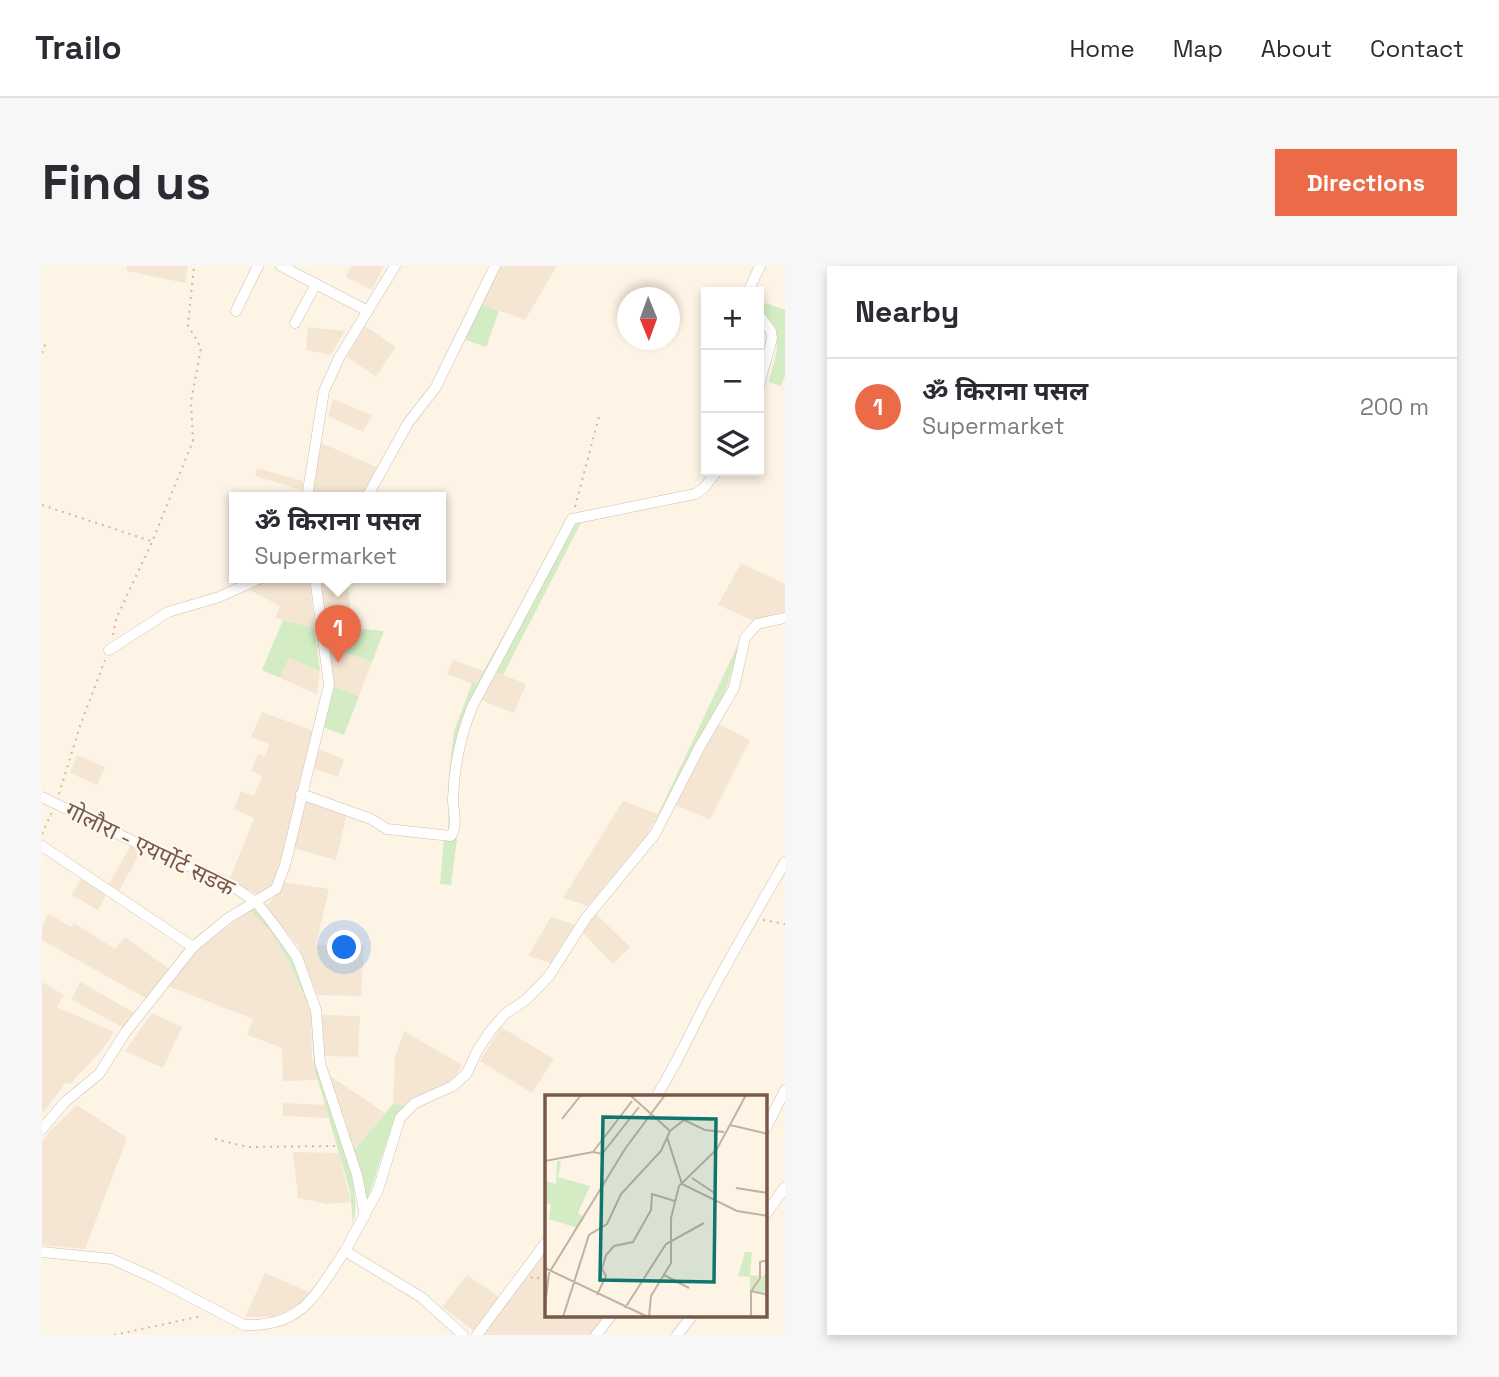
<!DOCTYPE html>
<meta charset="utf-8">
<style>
body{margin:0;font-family:"Space Grotesk","Noto Sans Devanagari",sans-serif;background:#f7f7f7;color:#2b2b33}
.controls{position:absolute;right:21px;top:21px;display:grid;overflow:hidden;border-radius:0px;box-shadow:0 4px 10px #0003}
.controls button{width:63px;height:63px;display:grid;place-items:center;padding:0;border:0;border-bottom:2px solid #e1e1e2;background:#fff;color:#2b2b33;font:35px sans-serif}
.compass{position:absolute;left:575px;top:21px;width:63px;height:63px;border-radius:50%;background:#fff;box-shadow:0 4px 10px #0003;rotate:179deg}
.you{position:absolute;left:303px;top:682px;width:24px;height:24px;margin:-18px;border:5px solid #fff;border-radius:50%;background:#1a73e8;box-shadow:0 0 0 10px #1a73e833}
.badge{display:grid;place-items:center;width:46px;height:46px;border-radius:50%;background:#eb6a47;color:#fff;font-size:23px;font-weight:700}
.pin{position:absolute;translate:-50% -58px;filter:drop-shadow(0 2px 4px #0008)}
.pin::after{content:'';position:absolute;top:37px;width:24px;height:21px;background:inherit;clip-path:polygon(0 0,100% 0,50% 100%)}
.popup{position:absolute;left:187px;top:226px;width:217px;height:91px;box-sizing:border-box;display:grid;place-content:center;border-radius:0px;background:#fff;filter:drop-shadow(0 2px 5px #0005);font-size:23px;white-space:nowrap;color:#7c7c81}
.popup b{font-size:26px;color:#2b2b33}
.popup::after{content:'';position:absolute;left:50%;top:100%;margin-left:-14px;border:14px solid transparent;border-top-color:#fff}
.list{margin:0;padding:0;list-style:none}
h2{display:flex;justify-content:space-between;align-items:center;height:91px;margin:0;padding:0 28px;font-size:30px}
h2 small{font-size:23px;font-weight:400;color:#7c7c81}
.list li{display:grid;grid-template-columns:46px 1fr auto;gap:21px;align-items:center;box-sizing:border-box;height:98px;padding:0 28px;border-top:2px solid #e1e1e2}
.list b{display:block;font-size:26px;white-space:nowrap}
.list p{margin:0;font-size:23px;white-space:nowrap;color:#7c7c81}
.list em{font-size:23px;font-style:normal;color:#7c7c81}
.icon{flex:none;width:38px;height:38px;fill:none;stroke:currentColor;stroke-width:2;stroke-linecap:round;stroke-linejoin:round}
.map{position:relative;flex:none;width:743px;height:1069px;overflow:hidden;border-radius:0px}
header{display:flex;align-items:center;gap:42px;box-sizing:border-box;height:98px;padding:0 35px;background:#fff;border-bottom:2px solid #e1e1e2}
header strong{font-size:33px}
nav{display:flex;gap:38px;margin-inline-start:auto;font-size:24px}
.intro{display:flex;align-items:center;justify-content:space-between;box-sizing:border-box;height:168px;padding:0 42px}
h1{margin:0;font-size:49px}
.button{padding:18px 32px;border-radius:0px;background:#eb6a47;color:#fff;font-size:24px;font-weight:700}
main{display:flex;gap:42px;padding:0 42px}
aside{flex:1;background:#fff;border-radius:0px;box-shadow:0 4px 10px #0003}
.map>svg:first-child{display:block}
.residential{fill:#f5e6d4}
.green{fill:#d4ecc3}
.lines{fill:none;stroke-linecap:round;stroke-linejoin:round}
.street-casing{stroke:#d2bdae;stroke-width:11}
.path{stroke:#d9b59f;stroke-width:2;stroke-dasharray:2 5;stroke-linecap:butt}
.street{stroke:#fff;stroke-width:10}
.labels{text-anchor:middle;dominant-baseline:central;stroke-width:5;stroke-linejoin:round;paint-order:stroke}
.street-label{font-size:23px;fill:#785949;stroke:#fff8ed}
.inset-road{fill:none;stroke:#c4b1a2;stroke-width:2}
.view{fill:#0f766e;fill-opacity:0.15;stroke:#0f766e;stroke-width:3.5}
.inset-edge{fill:none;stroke:#785949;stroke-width:3.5}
</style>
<header>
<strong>Trailo</strong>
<nav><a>Home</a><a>Map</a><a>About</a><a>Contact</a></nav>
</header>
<div class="intro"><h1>Find us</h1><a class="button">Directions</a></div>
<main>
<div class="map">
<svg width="743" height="1069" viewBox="0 0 743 1069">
<rect width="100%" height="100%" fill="#fdf4e6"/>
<g class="residential">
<path d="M85 0H146L143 17 85 5Z"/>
<path d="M309 0H342L330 24 304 11Z"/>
<path d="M457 0H515L483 54 439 38Z"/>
<path d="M323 60 354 81 334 111 305 91Z"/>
<path d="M266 61 303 65 289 89 264 84Z"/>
<path d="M291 133 330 149 321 166 286 150Z"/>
<path d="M279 177 335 201 320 231H269Z"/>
<path d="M215 202 261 215 260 224 213 210Z"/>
<path d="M699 297 743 318V347L740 349 712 355 676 339Z"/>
<path d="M224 311H268L272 362 233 352 238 340 208 324Z"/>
<path d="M306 312 310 362 282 359 276 314Z"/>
<path d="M285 380 330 396 317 430 291 420Z"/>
<path d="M247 392 278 405 275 428 238 412Z"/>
<path d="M411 394 441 405 434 419 405 408Z"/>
<path d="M454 406 484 418 472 447 439 434Z"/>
<path d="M220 446 272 465 240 598 232 619 219 630 187 615 212 552 192 543 199 525 212 530 220 510 209 505 216 488 223 490 227 478 209 471Z"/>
<path d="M676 458 708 474 668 554 634 539Z"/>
<path d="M275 483 302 493 296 511 270 502Z"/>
<path d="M35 489 63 501 55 519 28 507Z"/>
<path d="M264 535 305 547 294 594 251 582Z"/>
<path d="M581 535 616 548 603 573 546 640 521 632Z"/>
<path d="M89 579 100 584 76 626 66 620Z"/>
<path d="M40 611 65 627 56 644 30 629Z"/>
<path d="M242 616 287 623 274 679H322L319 730 275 729 256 680 223 641 236 627Z"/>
<path d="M208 644 229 666 246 694 269 746 270 792 276 814 241 815 240 782 205 769 211 753 126 720 156 683Z"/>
<path d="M7 648 29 661 32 657 73 683 83 671 129 704 105 733 0 674V660Z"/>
<path d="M554 648 588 681 571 698 540 666Z"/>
<path d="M509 651 534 659 509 697 486 690Z"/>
<path d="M0 716 22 729 15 741 72 766 60 784 28 818 23 817 2 846 0 845Z"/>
<path d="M39 716 94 748 83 763 29 733Z"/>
<path d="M110 747 140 761 121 802 83 785Z"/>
<path d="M279 749 318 750 316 791 282 790Z"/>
<path d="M459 761 512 793 490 827 438 795Z"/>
<path d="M362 765 420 799 412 813 363 839 351 838 353 792Z"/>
<path d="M287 809 343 847 314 882 306 878Z"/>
<path d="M241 837 283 839 287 852 241 850Z"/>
<path d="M35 839 85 872 43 983 0 979V877L7 866Z"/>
<path d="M251 886 297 887 309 936 285 938 256 932Z"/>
<path d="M505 983V1050H562L548 1069H442Z"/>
<path d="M223 1007 267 1026 258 1038 241 1049 230 1051H203Z"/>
<path d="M425 1009 457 1031 433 1066 400 1041Z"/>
</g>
<g class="green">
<path d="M717 35 743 44V110L739 120 727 116C730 102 739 79 733 65 729 54 717 47 717 35Z"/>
<path d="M439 38 457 45 444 81 421 73Z"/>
<path d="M540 255 461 409 454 406 530 260Z"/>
<path d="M485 328 427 440 406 568 396 567 406 564 407 507 412 465 430 417 434 418Z"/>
<path d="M241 354 272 362 278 405 247 392 238 412 220 404Z"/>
<path d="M282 359 342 365 330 396 285 380Z"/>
<path d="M701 368 684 424 614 557H612Z"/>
<path d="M291 420 317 430 302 469 281 461Z"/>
<path d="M402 573H415L409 619 398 618Z"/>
<path d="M212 643C227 658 241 674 250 694 273 742 274 784 286 834 295 873 321 917 311 958L308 925 272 801 269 746 246 694 229 666 208 644Z"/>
<path d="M351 838 363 839 348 865 325 935 319 909 306 878 314 882Z"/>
</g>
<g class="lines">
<g class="street-casing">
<g id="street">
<path d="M239 0 326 45"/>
<path d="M706 26 718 0"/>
<path d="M194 45 216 0"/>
<path d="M717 49 729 65 730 73 717 119"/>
<path d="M253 57 274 18"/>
<path d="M265 231 282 125 297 92 353 0"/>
<path d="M325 231 366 157 394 121 453 0"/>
<path d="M67 384 126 346 177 331 221 311"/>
<path d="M259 528 329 553 345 563 409 570C416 560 411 545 411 533 412 501 418 471 430 441L530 253 653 228 662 222 675 205"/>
<path d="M0 531 103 581 186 617 215 637 230 656 255 691 274 744 278 797 315 909 323 950"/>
<path d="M0 580 151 681"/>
<path d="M614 831C634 799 649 765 667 731 691 686 717 641 743 596"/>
<path d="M724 862 743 824"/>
<path d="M0 863 23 836 57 808 83 767 151 681 185 653 234 623 243 599 287 419 273 311"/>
<path d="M724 948 743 921"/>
<path d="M303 985 336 924 358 852 373 837 411 820 425 807 435 785 449 764 463 748 485 733 507 710 544 652 613 568 657 482 692 422 703 372 715 358 743 352"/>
<path d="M0 986 70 993 114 1013 202 1059C261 1061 273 1029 303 985L379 1031 421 1069"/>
<path d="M435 1069 505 975"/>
<path d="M554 1069 569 1050"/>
<path d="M635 1069 650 1050"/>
</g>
</g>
<g class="path">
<path d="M0 87 4 76"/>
<path d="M0 239 109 275"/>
<path d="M533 241 558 147"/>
<path d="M71 369 74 353 110 276 151 175 149 136 159 82 146 59 152 0"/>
<path d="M17 528 38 460 63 394"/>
<path d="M0 568 10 546"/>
<path d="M721 654 743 658"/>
<path d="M173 873 206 881 295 880"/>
<path d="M489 1011 492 1013 505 1010"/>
<path d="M72 1069 160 1050"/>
</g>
<use href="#street" class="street"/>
</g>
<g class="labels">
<g class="street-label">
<text transform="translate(108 583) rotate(26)">गोलौरा - एयर्पोर्ट सडक</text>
</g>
</g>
<g transform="translate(503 829)">
<rect width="222" height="222" fill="#fdf4e6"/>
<path d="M12 66H16L13 82 45 91 33 118 40 123 32 133 4 124 6 109 0 108V86L11 89ZM200 157H207L205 180 214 181 209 190 222 177V199L205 195V182L193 181Z" fill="#d4ecc3"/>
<path class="inset-road" d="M85 0 125 36 139 25 160 35 179 37M17 24 36 0M185 30 223 39M122 42 137 89 192 116 223 121M48 57 87 6M0 66 48 57 57 59 94 12M147 83 171 99M191 93 223 98M0 173 103 222M119 180 144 193M207 195 215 183V167L223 165M52 200 61 181 57 174 61 160 69 151 88 147 106 115 107 99 130 106M0 211 4 178 80 54 120 0M80 213 121 149 159 128M18 222 44 140 62 129 76 99 116 56 125 36M104 222 106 201 126 168V123L134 91 172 54 201 0M206 222V196L223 200"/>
<path class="view" d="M58 22 171 24 169 187 55 185Z"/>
<rect width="222" height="222" class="inset-edge"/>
</g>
</svg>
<div class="controls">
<button>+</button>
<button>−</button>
<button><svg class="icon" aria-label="layers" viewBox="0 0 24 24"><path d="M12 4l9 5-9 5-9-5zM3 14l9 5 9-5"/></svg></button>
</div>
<svg class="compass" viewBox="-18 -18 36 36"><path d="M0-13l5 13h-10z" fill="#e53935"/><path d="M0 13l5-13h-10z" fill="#7c7c81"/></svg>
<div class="you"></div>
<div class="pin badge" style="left:296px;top:397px">1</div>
<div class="popup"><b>ॐ किराना पसल</b>Supermarket</div>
</div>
<aside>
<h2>Nearby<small></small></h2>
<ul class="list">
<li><span class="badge">1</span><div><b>ॐ किराना पसल</b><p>Supermarket</p></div><em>200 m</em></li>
</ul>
</aside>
</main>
